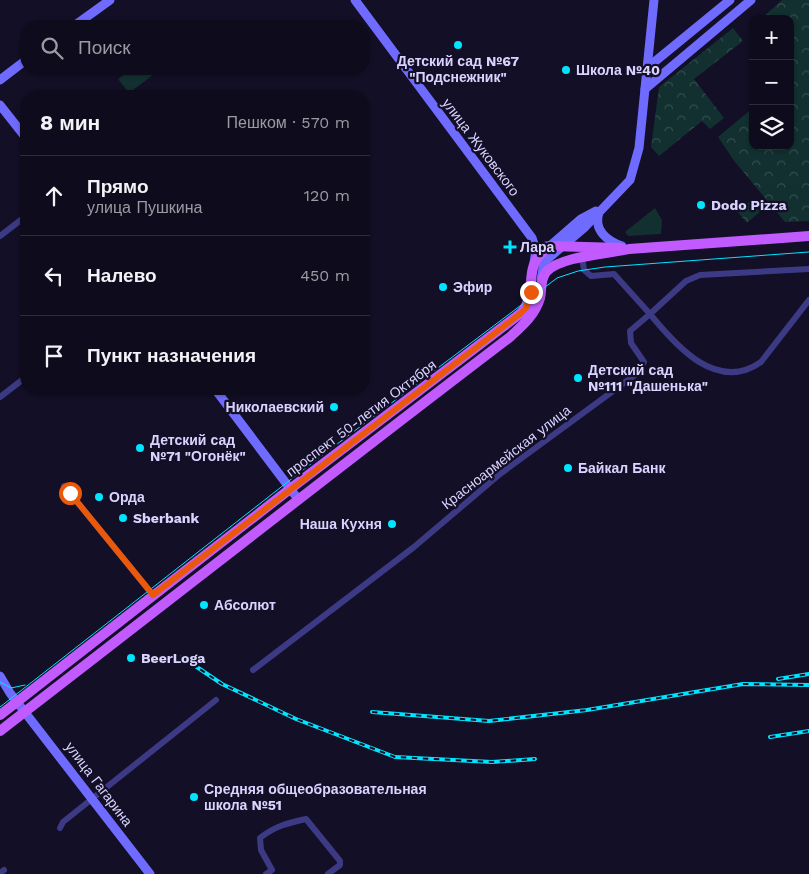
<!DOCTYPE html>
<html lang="ru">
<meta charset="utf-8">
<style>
body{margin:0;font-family:"Work Sans",sans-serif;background:#171425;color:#f1f3f6}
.controls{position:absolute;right:15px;top:15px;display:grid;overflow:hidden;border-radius:10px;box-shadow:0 1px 4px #0004}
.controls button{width:45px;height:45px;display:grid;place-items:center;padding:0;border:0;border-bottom:1px solid #2e2b3b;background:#0e0b1c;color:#f1f3f6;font:25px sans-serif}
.stop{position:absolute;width:15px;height:15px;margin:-11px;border:4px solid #ea580c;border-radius:50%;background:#fff}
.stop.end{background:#ea580c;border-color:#fff;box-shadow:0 1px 5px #0008}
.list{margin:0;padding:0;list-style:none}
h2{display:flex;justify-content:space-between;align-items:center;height:65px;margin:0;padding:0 20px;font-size:21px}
h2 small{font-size:16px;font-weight:400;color:#9b9ba3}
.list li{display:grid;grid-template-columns:32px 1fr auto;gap:15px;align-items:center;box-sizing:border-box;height:80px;padding:0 20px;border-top:1px solid #2e2b3b}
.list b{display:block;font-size:19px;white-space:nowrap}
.list p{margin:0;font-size:16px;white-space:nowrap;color:#9b9ba3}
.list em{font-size:16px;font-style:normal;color:#9b9ba3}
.icon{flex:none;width:28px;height:28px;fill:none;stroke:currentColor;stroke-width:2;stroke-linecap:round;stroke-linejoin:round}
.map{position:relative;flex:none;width:809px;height:874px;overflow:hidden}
.search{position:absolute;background:#0e0b1c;box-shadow:0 1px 4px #0004;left:20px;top:20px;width:350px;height:55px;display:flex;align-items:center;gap:12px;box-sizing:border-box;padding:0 18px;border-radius:20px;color:#9b9ba3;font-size:19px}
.panel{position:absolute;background:#0e0b1c;box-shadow:0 1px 4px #0004;left:20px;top:90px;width:350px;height:305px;border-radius:20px}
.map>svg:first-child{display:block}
.grass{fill:#12302f}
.forest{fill:url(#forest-crowns)}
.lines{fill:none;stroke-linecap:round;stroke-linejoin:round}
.street{stroke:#3d3a85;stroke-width:6}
.secondary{stroke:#6f6bff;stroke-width:9}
.primary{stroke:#c25bff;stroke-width:10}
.tram{stroke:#00e5ff;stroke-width:1}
.rail-casing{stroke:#00e5ff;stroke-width:4}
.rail{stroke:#130f26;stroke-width:2;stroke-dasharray:5.5;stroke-linecap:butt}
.route{stroke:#ea580c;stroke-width:6}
.poi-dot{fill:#00e5ff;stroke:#130f26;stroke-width:2}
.labels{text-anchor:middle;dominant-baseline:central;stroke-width:4.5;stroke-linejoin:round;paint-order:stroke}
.poi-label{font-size:14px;font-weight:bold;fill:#d9d4ff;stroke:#130f26;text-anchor:start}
.street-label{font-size:14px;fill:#d9d4ff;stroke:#130f26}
</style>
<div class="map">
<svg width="809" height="874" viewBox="0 0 809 874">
<defs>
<pattern id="forest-crowns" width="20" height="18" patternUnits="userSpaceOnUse" patternTransform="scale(1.25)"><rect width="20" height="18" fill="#12302f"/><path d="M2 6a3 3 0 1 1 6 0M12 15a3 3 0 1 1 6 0" fill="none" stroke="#344d4e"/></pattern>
</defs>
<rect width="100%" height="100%" fill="#130f26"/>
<g class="grass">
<path d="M132 69H161L129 93 118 79Z"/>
<path d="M655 208 662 220 661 234 628 236 625 232Z"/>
</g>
<g class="forest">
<path d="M782 0H809V221L785 222 735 162 718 137 753 108V146H790V19H761Z"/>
<path d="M733 28 743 41 694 79 724 118 710 129 702 121 659 156 651 147 659 87Z"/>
<path d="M752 200 761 211 747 223 737 211Z"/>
</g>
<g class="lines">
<g class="street">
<path d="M0 236 26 216"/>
<path d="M809 269 700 275 686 281 650 314C676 346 717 393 761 362L809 300"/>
<path d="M0 397 26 377"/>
<path d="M64 486 153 595"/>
<path d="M253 670 414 547 500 474 639 372 644 362 631 343 630 331 650 314 614 274 591 276 584 270 582 257"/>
<path d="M60 828 63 822 216 700"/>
<path d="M0 873 4 870"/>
<path d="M266 874 272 870 261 850 260 838C275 826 288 823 306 819L340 861V865L328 874"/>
</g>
<g class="secondary">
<path d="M355 0 532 238 536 250 534 263"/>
<path d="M74 26 110 0"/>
<path d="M647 68 730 0"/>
<path d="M0 80 26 60"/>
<path d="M645 89 751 0"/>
<path d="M0 105 26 138"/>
<path d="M599 212C593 230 607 241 622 246"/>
<path d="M546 246H550L581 219 596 211"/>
<path d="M541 280 544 262 585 227 630 180 639 148 654 0"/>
<path d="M215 389 298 499"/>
<path d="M0 676 10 693 150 874"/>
</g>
<g class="primary">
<path d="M0 715 290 489 521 313C536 297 526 273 538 257 541 253 546 249 550 246L621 248"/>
<path d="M0 731C170 600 339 467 510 337 522 326 535 315 540 298 542 289 540 280 546 272 560 256 608 254 629 249L809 236"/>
</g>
<g class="tram">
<path d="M0 682 11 688 25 685"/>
<path d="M0 707 308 466 557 278 578 271 605 267 809 252"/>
</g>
<g class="rail-casing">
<g id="rail">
<path d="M182 657 222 684 296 719 395 757 492 762 535 759"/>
<path d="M778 679 809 674"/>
<path d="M372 712 489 721 587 710 743 684 809 685"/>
<path d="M770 737 809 731"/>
</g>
</g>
<use href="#rail" class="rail"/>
</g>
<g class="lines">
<path class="route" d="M70 493 153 595 521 313 526 308 531 292"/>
</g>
<g class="poi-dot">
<circle cx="458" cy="45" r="5"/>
<circle cx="566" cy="70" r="5"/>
<circle cx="701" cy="205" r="5"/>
<path d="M507.5 239.5h5v5h5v5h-5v5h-5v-5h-5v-5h5z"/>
<circle cx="443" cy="287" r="5"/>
<circle cx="578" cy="378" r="5"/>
<circle cx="334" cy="407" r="5"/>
<circle cx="140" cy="448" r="5"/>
<circle cx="568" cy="468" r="5"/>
<circle cx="99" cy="497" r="5"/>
<circle cx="123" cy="518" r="5"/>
<circle cx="392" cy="524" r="5"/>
<circle cx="204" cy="605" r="5"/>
<circle cx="131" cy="658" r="5"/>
<circle cx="194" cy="797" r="5"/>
</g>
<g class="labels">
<g class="poi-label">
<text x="458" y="61" text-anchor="middle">Детский сад №67<tspan x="458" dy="16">"Подснежник"</tspan></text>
<text x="576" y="70">Школа №40</text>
<text x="711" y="205">Dodo Pizza</text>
<text x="520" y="247">Лара</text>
<text x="453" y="287">Эфир</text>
<text x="588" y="370">Детский сад<tspan x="588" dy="16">№111 "Дашенька"</tspan></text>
<text x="324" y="407" text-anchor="end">Николаевский</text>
<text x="150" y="440">Детский сад<tspan x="150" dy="16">№71 "Огонёк"</tspan></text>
<text x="578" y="468">Байкал Банк</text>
<text x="109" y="497">Орда</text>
<text x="133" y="518">Sberbank</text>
<text x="382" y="524" text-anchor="end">Наша Кухня</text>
<text x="214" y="605">Абсолют</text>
<text x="141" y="658">BeerLoga</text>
<text x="204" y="789">Средняя общеобразовательная<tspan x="204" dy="16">школа №51</tspan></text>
</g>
<g class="street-label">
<text transform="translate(481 147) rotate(53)">улица Жуковского</text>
<text transform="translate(361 418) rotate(-37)">проспект 50-летия Октября</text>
<text transform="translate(506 457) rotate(-38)">Красноармейская улица</text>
<text transform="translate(99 784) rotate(53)">улица Гагарина</text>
</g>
</g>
</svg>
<div class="controls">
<button>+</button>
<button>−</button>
<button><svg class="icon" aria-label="layers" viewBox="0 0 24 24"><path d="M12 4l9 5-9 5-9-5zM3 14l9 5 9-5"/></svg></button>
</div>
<div class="stop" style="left:70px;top:493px"></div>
<div class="stop end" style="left:531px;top:292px"></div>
<div class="search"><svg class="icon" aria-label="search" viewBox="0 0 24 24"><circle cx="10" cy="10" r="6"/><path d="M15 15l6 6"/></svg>Поиск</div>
<section class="panel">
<h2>8 мин<small>Пешком · 570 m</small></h2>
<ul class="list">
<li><svg class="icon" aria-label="ahead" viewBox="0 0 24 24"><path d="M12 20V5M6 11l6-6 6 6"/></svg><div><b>Прямо</b><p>улица Пушкина</p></div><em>120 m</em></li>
<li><svg class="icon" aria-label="left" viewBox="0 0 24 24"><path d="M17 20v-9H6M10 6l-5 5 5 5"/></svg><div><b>Налево</b></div><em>450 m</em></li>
<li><svg class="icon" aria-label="arrive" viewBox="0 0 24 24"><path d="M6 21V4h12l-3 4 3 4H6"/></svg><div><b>Пункт назначения</b></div></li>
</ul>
</section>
</div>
